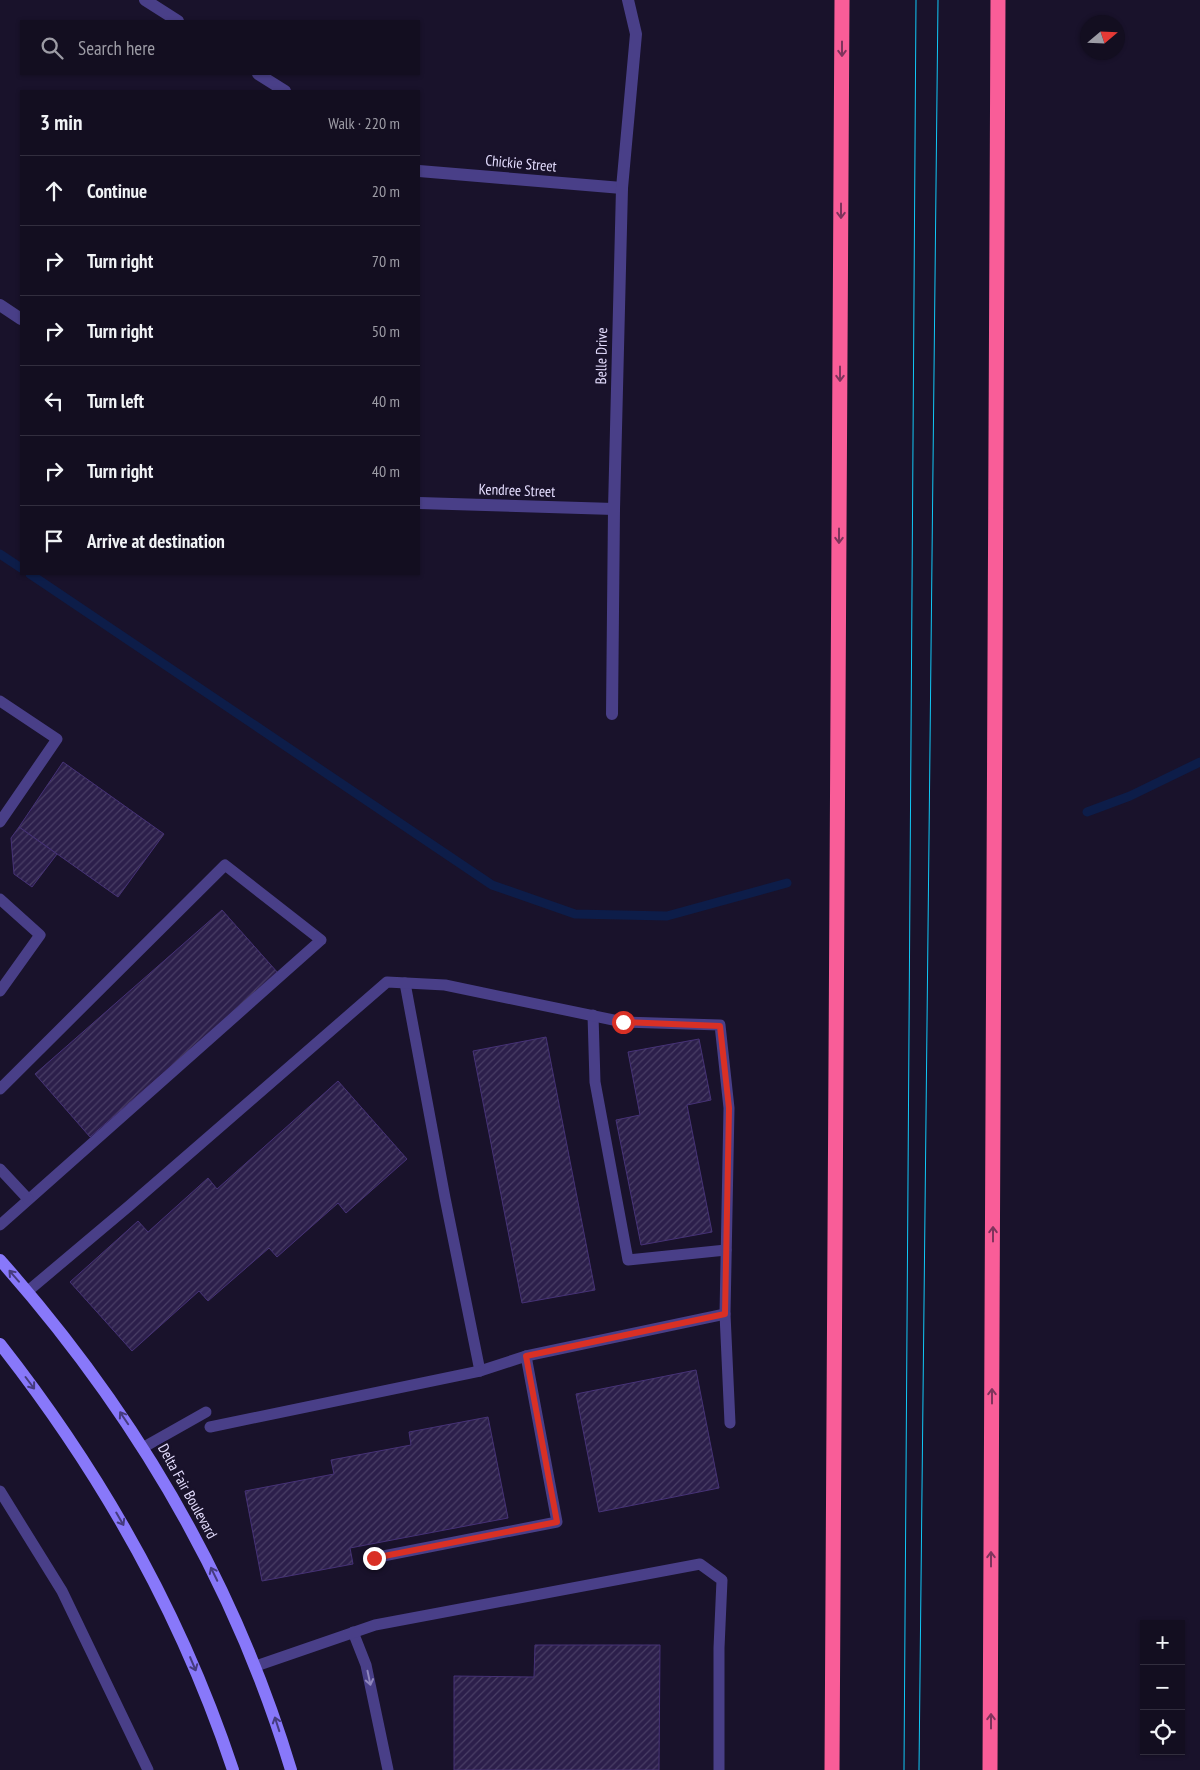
<!DOCTYPE html>
<meta charset="utf-8">
<style>
body{margin:0;font-family:"PT Sans Narrow",sans-serif;background:#201c2d;color:#f1f3f6}
.controls{position:absolute;right:15px;bottom:15px;display:grid;overflow:hidden;border-radius:0px;box-shadow:0 1px 4px #0004}
.controls button{width:45px;height:45px;display:grid;place-items:center;padding:0;border:0;border-bottom:1px solid #322e3e;background:#130e20;color:#f1f3f6;font:25px sans-serif}
.compass{position:absolute;left:1080px;top:15px;width:45px;height:45px;border-radius:50%;background:#130e20;box-shadow:0 1px 4px #0004;rotate:71deg}
.stop{position:absolute;width:15px;height:15px;margin:-11px;border:4px solid #d93025;border-radius:50%;background:#fff}
.stop.end{background:#d93025;border-color:#fff;box-shadow:0 1px 5px #0008}
.list{margin:0;padding:0;list-style:none}
h2{display:flex;justify-content:space-between;align-items:center;height:65px;margin:0;padding:0 20px;font-size:21px}
h2 small{font-size:16px;font-weight:400;color:#9d9ca5}
.list li{display:grid;grid-template-columns:32px 1fr auto;gap:15px;align-items:center;box-sizing:border-box;height:70px;padding:0 20px;border-top:1px solid #322e3e}
.list b{display:block;font-size:19px;white-space:nowrap}
.list em{font-size:16px;font-style:normal;color:#9d9ca5}
.icon{flex:none;width:28px;height:28px;fill:none;stroke:currentColor;stroke-width:2;stroke-linecap:round;stroke-linejoin:round}
.map{position:relative;flex:none;width:1200px;height:1770px;overflow:hidden}
.search{position:absolute;background:#130e20;box-shadow:0 1px 4px #0004;left:20px;top:20px;width:400px;height:55px;display:flex;align-items:center;gap:12px;box-sizing:border-box;padding:0 18px;border-radius:0px;color:#9d9ca5;font-size:19px}
.panel{position:absolute;background:#130e20;box-shadow:0 1px 4px #0004;left:20px;top:90px;width:400px;height:485px;border-radius:0px}
.map>svg:first-child{display:block}
.lines{fill:none;stroke-linecap:round;stroke-linejoin:round}
.stream{stroke:#0d1d49;stroke-width:9}
.building{fill:url(#building-hatch);stroke:#463276}
.service{stroke:#493f88;stroke-width:11}
.minor{stroke:#493f88;stroke-width:12}
.secondary{stroke:#8878fa;stroke-width:12}
.motorway{stroke:#f95d98;stroke-width:15}
.tram{stroke:#11c8f6;stroke-width:1}
.oneway{stroke:#7e345c}
.oneway2{stroke:#453b7e}
.oneway3{stroke:#8f86bd}
.route{stroke:#d93025;stroke-width:6}
.labels{text-anchor:middle;dominant-baseline:central;stroke-width:5;stroke-linejoin:round;paint-order:stroke}
.street-label{font-size:15px;fill:#e4ddfe;stroke:#19122b}
</style>
<div class="map">
<svg width="1200" height="1770" viewBox="0 0 1200 1770">
<defs>
<pattern id="building-hatch" width="6" height="6" patternUnits="userSpaceOnUse" patternTransform="scale(1.25)"><rect width="6" height="6" fill="#2c1f4b"/><path d="M-1 1l2-2M0 6l6-6M5 7l2-2" fill="none" stroke="#4a3f66"/></pattern>
</defs>
<rect width="100%" height="100%" fill="#19122b"/>
<g class="lines">
<g class="stream">
<path d="M0 554 21 568"/>
<path d="M30 574 492 885 575 914 667 916 787 883"/>
<path d="M1087 812 1130 796 1200 762"/>
</g>
</g>
<g class="building">
<path d="M63 762 164 834 118 897 19 827Z"/>
<path d="M19 827 57 854 32 887 14 874 11 838Z"/>
<path d="M222 910 278 973 90 1137 35 1074Z"/>
<path d="M546 1037 595 1290 522 1303 473 1051Z"/>
<path d="M699 1039 711 1100 687 1105 712 1232 641 1245 616 1120 640 1115 628 1052Z"/>
<path d="M338 1081 407 1159 346 1213 338 1203 277 1257 269 1248 208 1301 199 1291 132 1351 70 1282 138 1221 148 1232 208 1178 217 1189Z"/>
<path d="M696 1370 719 1488 599 1512 576 1394Z"/>
<path d="M488 1417 508 1518 350 1548 353 1564 262 1581 245 1491 334 1474 331 1460 411 1445 409 1432Z"/>
<path d="M535 1645H660L659 1770H454V1676L534 1677Z"/>
</g>
<g class="lines">
<g class="service">
<path d="M0 701 57 739 0 822"/>
<path d="M0 899 40 935 0 991"/>
<path d="M405 983 445 1198 480 1371"/>
<path d="M593 1015 595 1082 628 1260 726 1250"/>
<path d="M0 1089 225 865 321 940 0 1225"/>
<path d="M0 1169 28 1199"/>
<path d="M28 1291 129 1206 387 982 445 985 623 1022 720 1025 729 1108 725 1314 730 1423"/>
<path d="M210 1427 480 1371 526 1356 725 1314"/>
<path d="M144 1447 206 1412"/>
<path d="M0 1491 62 1591 148 1770"/>
<path d="M373 1558 557 1522 526 1356"/>
<path d="M353 1632 366 1665 388 1770"/>
<path d="M256 1666 375 1625 700 1564 722 1580 719 1648V1770"/>
</g>
<g class="minor">
<path d="M145 0 178 21"/>
<path d="M258 74 285 91"/>
<path d="M419 171 622 188"/>
<path d="M0 305 21 319"/>
<path d="M419 503 614 509"/>
<path d="M612 714 614 509 622 188 636 34 628 0"/>
</g>
<g class="secondary">
<path d="M0 1260C133 1410 233 1577 291 1770"/>
<path d="M0 1344C102 1474 181 1613 233 1770"/>
</g>
<g class="motorway">
<path d="M832 1770 842 0"/>
<path d="M990 1770 998 0"/>
</g>
<g class="tram">
<path d="M904 1770 916 0"/>
<path d="M919 1770 938 0"/>
</g>
</g>
<defs><path id="oneway-shaft" d="M-6 0H5M1.5-3L5.5 0L1.5 3" fill="none" stroke-width="1.6" stroke-linecap="round" stroke-linejoin="round" transform="scale(1.25)"/></defs>
<g class="oneway">
<use href="#oneway-shaft" transform="translate(842 49) rotate(90)"/>
<use href="#oneway-shaft" transform="translate(841 211) rotate(90)"/>
<use href="#oneway-shaft" transform="translate(840 374) rotate(90)"/>
<use href="#oneway-shaft" transform="translate(839 536) rotate(90)"/>
<use href="#oneway-shaft" transform="translate(993 1234) rotate(-90)"/>
<use href="#oneway-shaft" transform="translate(992 1396) rotate(-90)"/>
<use href="#oneway-shaft" transform="translate(991 1559) rotate(-90)"/>
<use href="#oneway-shaft" transform="translate(991 1721) rotate(-90)"/>
</g>
<g class="oneway2">
<use href="#oneway-shaft" transform="translate(14 1276) rotate(-131)"/>
<use href="#oneway-shaft" transform="translate(30 1383) rotate(53)"/>
<use href="#oneway-shaft" transform="translate(124 1418) rotate(-124)"/>
<use href="#oneway-shaft" transform="translate(120 1519) rotate(60)"/>
<use href="#oneway-shaft" transform="translate(214 1574) rotate(-116)"/>
<use href="#oneway-shaft" transform="translate(193 1664) rotate(67)"/>
<use href="#oneway-shaft" transform="translate(277 1724) rotate(-108)"/>
</g>
<use class="oneway3" href="#oneway-shaft" transform="translate(369 1678) rotate(78)"/>
<g class="lines">
<path class="route" d="M374 1558 557 1522 526 1356 725 1314 729 1108 720 1026 623 1022"/>
</g>
<g class="labels">
<g class="street-label">
<text transform="translate(521 163) rotate(5)">Chickie Street</text>
<text transform="translate(601 356) rotate(-89)">Belle Drive</text>
<text transform="translate(517 490) rotate(2)">Kendree Street</text>
<text transform="translate(188 1491) rotate(61)">Delta Fair Boulevard</text>
</g>
</g>
</svg>
<div class="controls">
<button>+</button>
<button>−</button>
<button><svg class="icon" aria-label="locate" viewBox="0 0 24 24"><circle cx="12" cy="12" r="6"/><path d="M12 2v4M12 18v4M2 12h4M18 12h4"/></svg></button>
</div>
<svg class="compass" viewBox="-18 -18 36 36"><path d="M0-13l5 13h-10z" fill="#e53935"/><path d="M0 13l5-13h-10z" fill="#9d9ca5"/></svg>
<div class="stop" style="left:623px;top:1022px"></div>
<div class="stop end" style="left:374px;top:1558px"></div>
<div class="search"><svg class="icon" aria-label="search" viewBox="0 0 24 24"><circle cx="10" cy="10" r="6"/><path d="M15 15l6 6"/></svg>Search here</div>
<section class="panel">
<h2>3 min<small>Walk · 220 m</small></h2>
<ul class="list">
<li><svg class="icon" aria-label="ahead" viewBox="0 0 24 24"><path d="M12 20V5M6 11l6-6 6 6"/></svg><div><b>Continue</b></div><em>20 m</em></li>
<li><svg class="icon" aria-label="right" viewBox="0 0 24 24"><path d="M7 20v-9h11M14 6l5 5-5 5"/></svg><div><b>Turn right</b></div><em>70 m</em></li>
<li><svg class="icon" aria-label="right" viewBox="0 0 24 24"><path d="M7 20v-9h11M14 6l5 5-5 5"/></svg><div><b>Turn right</b></div><em>50 m</em></li>
<li><svg class="icon" aria-label="left" viewBox="0 0 24 24"><path d="M17 20v-9H6M10 6l-5 5 5 5"/></svg><div><b>Turn left</b></div><em>40 m</em></li>
<li><svg class="icon" aria-label="right" viewBox="0 0 24 24"><path d="M7 20v-9h11M14 6l5 5-5 5"/></svg><div><b>Turn right</b></div><em>40 m</em></li>
<li><svg class="icon" aria-label="arrive" viewBox="0 0 24 24"><path d="M6 21V4h12l-3 4 3 4H6"/></svg><div><b>Arrive at destination</b></div></li>
</ul>
</section>
</div>
